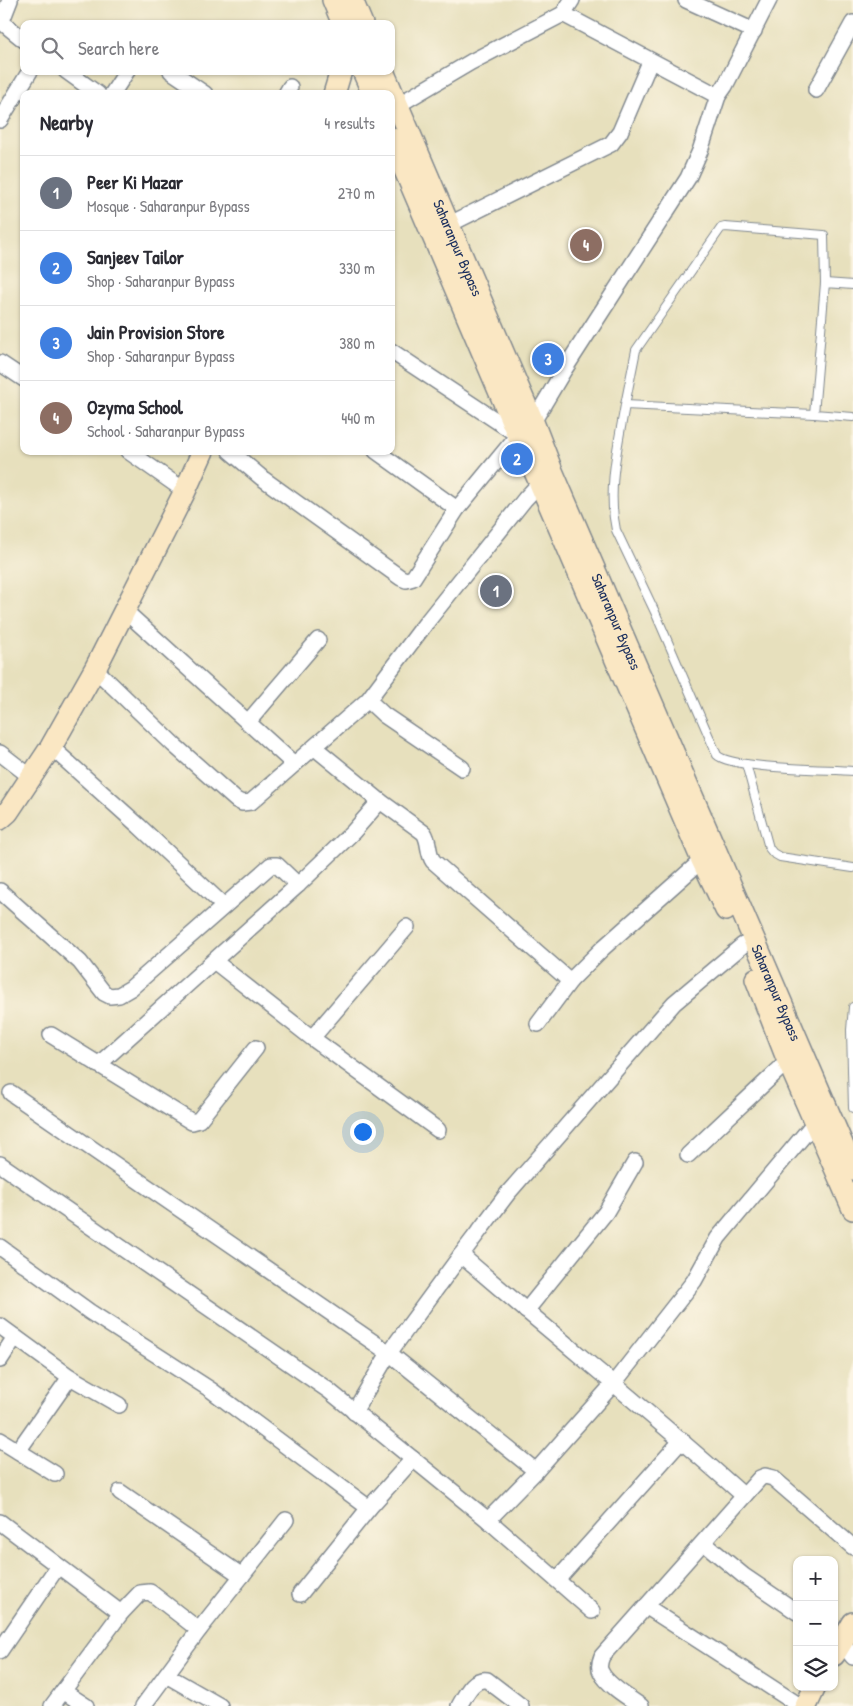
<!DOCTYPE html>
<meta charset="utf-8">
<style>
body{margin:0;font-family:"Patrick Hand",sans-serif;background:#f2f2f3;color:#2b2b33}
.controls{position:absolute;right:15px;bottom:15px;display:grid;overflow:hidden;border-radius:10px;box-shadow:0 1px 4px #0004}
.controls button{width:45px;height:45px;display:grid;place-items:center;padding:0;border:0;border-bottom:1px solid #e1e1e2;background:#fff;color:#2b2b33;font:25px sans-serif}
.you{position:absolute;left:362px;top:1131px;width:18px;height:18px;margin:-12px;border:4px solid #fff;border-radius:50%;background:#1a73e8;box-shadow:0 0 0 8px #1a73e833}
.badge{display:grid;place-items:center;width:32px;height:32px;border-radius:50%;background:#b5179e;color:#fff;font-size:16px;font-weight:700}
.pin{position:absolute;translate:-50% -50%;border:2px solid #fff;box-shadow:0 1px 5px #0006}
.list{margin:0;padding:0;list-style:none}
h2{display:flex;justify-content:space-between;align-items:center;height:65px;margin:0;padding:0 20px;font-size:21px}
h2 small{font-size:16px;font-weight:400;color:#7c7c81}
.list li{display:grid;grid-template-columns:32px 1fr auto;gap:15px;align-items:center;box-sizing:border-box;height:75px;padding:0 20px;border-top:1px solid #e1e1e2}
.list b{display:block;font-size:19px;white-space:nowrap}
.list p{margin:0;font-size:16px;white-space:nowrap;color:#7c7c81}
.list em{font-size:16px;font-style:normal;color:#7c7c81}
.icon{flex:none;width:28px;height:28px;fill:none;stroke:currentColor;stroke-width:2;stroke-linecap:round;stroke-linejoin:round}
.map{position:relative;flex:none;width:853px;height:1706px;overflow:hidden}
.search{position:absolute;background:#fff;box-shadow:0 1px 4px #0004;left:20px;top:20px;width:375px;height:55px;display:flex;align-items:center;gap:12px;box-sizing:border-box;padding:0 18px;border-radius:10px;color:#7c7c81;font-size:19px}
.panel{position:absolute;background:#fff;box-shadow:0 1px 4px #0004;left:20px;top:90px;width:375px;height:365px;border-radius:10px}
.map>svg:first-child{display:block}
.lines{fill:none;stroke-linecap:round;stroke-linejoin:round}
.lane-casing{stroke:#81888e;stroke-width:10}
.street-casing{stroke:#81888e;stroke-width:18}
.secondary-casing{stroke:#81888e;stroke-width:24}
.lane{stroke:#fff;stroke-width:8}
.street{stroke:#fff;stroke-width:15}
.secondary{stroke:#fae7c3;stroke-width:21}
.labels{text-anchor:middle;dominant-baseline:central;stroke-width:4.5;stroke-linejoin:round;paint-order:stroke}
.street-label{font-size:15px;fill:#1b2f5e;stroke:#fcf5e5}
</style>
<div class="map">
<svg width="853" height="1706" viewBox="0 0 853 1706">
<rect width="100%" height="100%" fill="#fcf5e5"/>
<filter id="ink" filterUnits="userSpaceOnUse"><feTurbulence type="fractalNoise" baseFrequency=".02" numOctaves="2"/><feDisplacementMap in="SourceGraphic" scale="10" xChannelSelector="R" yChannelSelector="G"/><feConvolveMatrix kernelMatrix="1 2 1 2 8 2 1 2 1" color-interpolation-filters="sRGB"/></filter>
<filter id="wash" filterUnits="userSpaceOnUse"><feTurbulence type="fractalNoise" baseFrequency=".0096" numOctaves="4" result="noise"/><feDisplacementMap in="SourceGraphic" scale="20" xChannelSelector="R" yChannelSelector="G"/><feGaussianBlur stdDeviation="1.12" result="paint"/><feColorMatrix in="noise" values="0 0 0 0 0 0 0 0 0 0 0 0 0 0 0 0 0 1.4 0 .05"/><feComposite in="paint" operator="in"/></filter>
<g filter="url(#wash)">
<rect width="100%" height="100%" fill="#e7e0bd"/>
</g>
<g filter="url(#ink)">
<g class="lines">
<g class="lane-casing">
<g id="lane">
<path d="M853 285 825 283 814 414 853 417"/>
<path d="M625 405 636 350 721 228 725 227 824 235 825 283"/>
<path d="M814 414 625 405C618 446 607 489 616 530L655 612 717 755C731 769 828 769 853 771"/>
<path d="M746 764 769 848 773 853 780 857 853 868"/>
<path d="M853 1007 851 1030 853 1108"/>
</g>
</g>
<g class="street-casing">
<g id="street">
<path d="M10 0 3 18V23L24 40"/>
<path d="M686 0 754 31"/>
<path d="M563 14 718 96"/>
<path d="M66 71 98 94"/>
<path d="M171 71 205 94"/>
<path d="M816 90 853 23"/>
<path d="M112 94 127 71"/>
<path d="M286 94 290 87"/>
<path d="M398 105 471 62 563 14 572 0"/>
<path d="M0 120 30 71"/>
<path d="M448 225 611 144 620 132 650 62"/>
<path d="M0 363 24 379"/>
<path d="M533 422 564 370 688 178 700 151 718 96 725 86 769 0"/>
<path d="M128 451 185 491"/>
<path d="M230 451 262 478 401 578 406 580 413 578 457 509 518 435 391 351"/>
<path d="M376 451 457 509"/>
<path d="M125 611 294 764"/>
<path d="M95 669 174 745 236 800 242 803 251 802 368 700 426 623 525 499 540 483"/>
<path d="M368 700 384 715 462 768"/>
<path d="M248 722 318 640"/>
<path d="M51 747 139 826 224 906"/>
<path d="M315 748 380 801 424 833C430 842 427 852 433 861L570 981"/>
<path d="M0 753 31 777"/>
<path d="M0 891 80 962 104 993 110 996 119 995 131 988 271 865H277L298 885"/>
<path d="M214 961 312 1038 438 1130"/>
<path d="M538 1024 570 981 603 948 702 860"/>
<path d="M51 1035 192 1122 199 1120 256 1048"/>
<path d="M312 1038 407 927"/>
<path d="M98 1065 298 885 353 832 380 801"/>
<path d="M11 1093 389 1353 536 1471"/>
<path d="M688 1155 788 1061"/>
<path d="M0 1164 328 1390 488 1520 592 1611"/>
<path d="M0 1247 90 1312 211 1390 369 1508"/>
<path d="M461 1255C554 1336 652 1413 744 1496"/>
<path d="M526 1311 606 1212 635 1162"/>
<path d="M0 1326 70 1377 119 1405"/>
<path d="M0 1360 15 1337"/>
<path d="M354 1412 389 1353 461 1255 508 1193 674 1003 743 945"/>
<path d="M0 1440 55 1474"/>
<path d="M18 1451 70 1377"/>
<path d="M120 1492 242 1576"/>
<path d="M488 1520 536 1471 614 1383 694 1281 718 1238 815 1122"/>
<path d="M0 1522 121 1613"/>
<path d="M704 1543 744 1576 797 1612"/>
<path d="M557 1580 682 1440"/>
<path d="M300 1594 369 1508 413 1459"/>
<path d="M647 1607 800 1706"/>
<path d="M835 1639 842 1643 853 1657"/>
<path d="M0 1651 58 1566"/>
<path d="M166 1675 220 1706"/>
<path d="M63 1691 86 1706"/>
<path d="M52 1706 121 1613 140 1593 150 1592 199 1630"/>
<path d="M143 1706 199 1630 286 1520"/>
<path d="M459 1706C466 1695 472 1678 487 1680L521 1706"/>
<path d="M641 1706C629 1698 607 1685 601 1672 598 1667 600 1661 602 1656L760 1478 765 1476 773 1478 853 1547"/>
</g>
</g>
<g class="secondary-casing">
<g id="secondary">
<path d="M333 0 343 24"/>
<path d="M352 0 362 24"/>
<path d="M363 71 373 94"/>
<path id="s1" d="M383 71 533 422 552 471 853 1169"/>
<path d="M334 94 341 71"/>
<path d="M391 138 518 435 540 483 702 860 726 910"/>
<path d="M0 819 8 812 51 747 95 669 185 491 203 451"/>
<path d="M756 979 788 1061 853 1209"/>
<path d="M834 1655 853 1623"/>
<path d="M806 1706 815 1687"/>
</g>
</g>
<use href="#lane" class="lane"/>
<use href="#street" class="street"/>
<use href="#secondary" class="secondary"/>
</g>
</g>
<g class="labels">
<g class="street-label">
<text stroke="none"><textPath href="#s1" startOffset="192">Saharanpur Bypass</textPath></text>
<text stroke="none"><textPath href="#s1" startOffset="598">Saharanpur Bypass</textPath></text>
<text stroke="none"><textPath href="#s1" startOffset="1002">Saharanpur Bypass</textPath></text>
</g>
</g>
</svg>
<div class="controls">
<button>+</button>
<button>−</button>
<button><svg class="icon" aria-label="layers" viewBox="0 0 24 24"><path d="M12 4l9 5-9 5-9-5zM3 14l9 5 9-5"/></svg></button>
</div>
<div class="you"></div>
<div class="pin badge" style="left:496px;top:591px;background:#6b7280">1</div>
<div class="pin badge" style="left:517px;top:459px;background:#3f7fe0">2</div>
<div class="pin badge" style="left:548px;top:359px;background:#3f7fe0">3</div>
<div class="pin badge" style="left:586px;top:245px;background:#8d6e63">4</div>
<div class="search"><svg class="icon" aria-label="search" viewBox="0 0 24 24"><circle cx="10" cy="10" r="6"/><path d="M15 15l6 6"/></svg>Search here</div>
<section class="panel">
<h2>Nearby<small>4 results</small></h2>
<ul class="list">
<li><span class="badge" style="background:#6b7280">1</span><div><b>Peer Ki Mazar</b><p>Mosque · Saharanpur Bypass</p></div><em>270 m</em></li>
<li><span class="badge" style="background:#3f7fe0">2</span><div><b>Sanjeev Tailor</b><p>Shop · Saharanpur Bypass</p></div><em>330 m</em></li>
<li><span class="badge" style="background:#3f7fe0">3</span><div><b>Jain Provision Store</b><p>Shop · Saharanpur Bypass</p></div><em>380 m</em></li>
<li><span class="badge" style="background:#8d6e63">4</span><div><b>Ozyma School</b><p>School · Saharanpur Bypass</p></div><em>440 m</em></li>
</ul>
</section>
</div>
